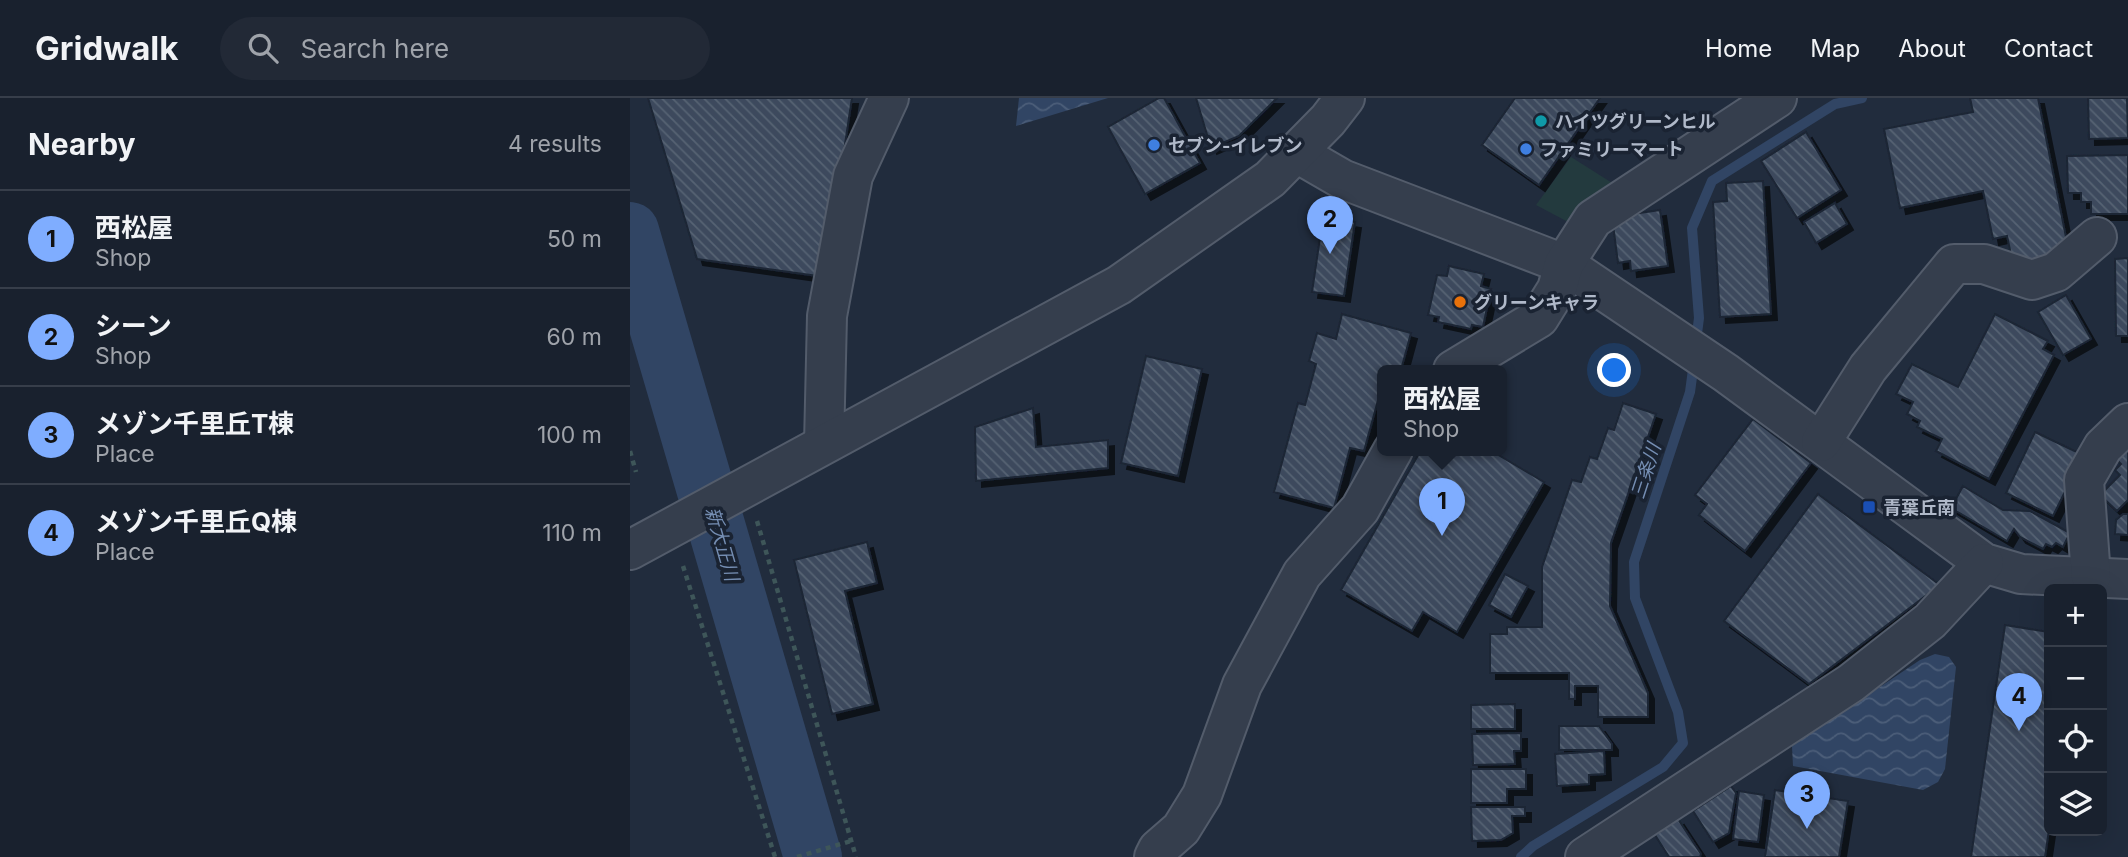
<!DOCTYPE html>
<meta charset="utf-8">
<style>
body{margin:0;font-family:Inter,"Noto Sans JP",sans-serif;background:#222936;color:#f1f3f6}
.controls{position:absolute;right:21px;bottom:21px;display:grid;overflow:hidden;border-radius:10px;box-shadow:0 7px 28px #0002}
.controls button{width:63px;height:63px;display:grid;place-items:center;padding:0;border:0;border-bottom:2px solid #373e4a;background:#19212e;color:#f1f3f6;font:35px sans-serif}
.you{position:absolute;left:985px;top:273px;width:24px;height:24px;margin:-18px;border:5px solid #fff;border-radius:50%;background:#1a73e8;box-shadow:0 0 0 10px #1a73e833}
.badge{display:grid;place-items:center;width:46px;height:46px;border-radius:50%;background:#7fadff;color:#111;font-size:23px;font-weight:700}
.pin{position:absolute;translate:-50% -58px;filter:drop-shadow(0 2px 4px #0008)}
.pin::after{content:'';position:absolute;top:37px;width:24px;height:21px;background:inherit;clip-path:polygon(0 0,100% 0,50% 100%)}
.popup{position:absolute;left:747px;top:267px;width:130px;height:91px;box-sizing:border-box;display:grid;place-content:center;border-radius:10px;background:#19212e;filter:drop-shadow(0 2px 5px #0005);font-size:23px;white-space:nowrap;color:#9fa3aa}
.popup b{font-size:26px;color:#f1f3f6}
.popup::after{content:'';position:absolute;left:50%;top:100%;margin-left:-14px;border:14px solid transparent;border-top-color:#19212e}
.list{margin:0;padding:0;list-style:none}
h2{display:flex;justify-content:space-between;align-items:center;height:91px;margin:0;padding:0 28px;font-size:30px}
h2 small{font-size:23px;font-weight:400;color:#9fa3aa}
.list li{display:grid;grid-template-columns:46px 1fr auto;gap:21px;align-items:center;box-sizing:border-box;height:98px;padding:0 28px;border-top:2px solid #373e4a}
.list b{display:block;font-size:26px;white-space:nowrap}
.list p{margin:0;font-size:23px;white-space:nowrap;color:#9fa3aa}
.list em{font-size:23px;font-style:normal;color:#9fa3aa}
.icon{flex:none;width:38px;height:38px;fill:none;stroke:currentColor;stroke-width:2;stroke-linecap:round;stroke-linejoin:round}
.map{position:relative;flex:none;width:1498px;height:759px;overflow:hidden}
header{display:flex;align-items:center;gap:42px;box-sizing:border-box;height:98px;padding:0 35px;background:#19212e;border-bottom:2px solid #373e4a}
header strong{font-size:33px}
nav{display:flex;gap:38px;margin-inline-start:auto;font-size:24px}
.search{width:490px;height:63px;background:#222936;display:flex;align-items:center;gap:18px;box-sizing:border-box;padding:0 24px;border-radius:38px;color:#9fa3aa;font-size:26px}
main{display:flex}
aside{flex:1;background:#19212e}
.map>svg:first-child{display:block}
.park{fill:#233a3e}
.water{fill:url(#water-waves)}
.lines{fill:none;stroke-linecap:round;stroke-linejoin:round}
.stream{stroke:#314564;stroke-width:10}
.river{stroke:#314564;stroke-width:58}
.building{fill:url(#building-back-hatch);stroke:#1c2534;stroke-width:2;filter:url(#shadow)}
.minor-casing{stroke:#535c6b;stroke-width:42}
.path{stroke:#3e5659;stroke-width:4.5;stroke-dasharray:5 5;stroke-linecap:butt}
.minor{stroke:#353e4d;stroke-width:38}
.culture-dot{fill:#0f9aa8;stroke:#1a2332;stroke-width:2.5}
.shop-dot{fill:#3f7fe0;stroke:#1a2332;stroke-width:2.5}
.food-dot{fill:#e8710a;stroke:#1a2332;stroke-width:2.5}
.transit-dot{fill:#1a4fb4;stroke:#1a2332;stroke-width:2.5}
.labels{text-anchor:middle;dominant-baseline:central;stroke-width:7;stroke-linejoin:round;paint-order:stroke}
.poi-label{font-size:18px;font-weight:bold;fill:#b0b9c9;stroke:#1a2332;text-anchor:start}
.water-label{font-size:19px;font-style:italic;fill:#758eb3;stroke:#1a2332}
</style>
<header>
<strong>Gridwalk</strong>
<div class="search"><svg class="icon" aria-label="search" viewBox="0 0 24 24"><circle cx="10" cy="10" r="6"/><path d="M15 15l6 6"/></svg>Search here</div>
<nav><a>Home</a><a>Map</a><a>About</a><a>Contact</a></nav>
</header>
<main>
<aside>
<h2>Nearby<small>4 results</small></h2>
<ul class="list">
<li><span class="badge">1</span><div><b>西松屋</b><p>Shop</p></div><em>50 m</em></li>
<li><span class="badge">2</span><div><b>シーン</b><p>Shop</p></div><em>60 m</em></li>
<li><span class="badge">3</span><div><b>メゾン千里丘T棟</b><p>Place</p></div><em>100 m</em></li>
<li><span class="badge">4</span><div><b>メゾン千里丘Q棟</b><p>Place</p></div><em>110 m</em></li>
</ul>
</aside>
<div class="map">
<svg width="1498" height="759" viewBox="0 0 1498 759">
<defs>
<pattern id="water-waves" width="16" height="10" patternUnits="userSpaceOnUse" patternTransform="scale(1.75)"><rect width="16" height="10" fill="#314564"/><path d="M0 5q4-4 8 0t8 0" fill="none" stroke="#4c5e79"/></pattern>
<pattern id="building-back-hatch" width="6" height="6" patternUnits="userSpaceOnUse" patternTransform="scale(1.75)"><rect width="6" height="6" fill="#3c4a5d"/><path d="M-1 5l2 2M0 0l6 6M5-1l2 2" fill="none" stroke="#566273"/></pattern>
<filter id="shadow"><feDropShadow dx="6" dy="6" stdDeviation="0" flood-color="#0009"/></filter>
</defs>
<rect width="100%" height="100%" fill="#212c3d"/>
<path class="park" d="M941 59 987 88 940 125 906 107Z"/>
<g class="water">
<path d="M389 0H478L386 28Z"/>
<path d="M1305 556 1319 559 1326 569 1315 671 1308 684 1293 692 1163 668 1162 648 1290 562Z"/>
</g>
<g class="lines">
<g class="stream">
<path d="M1066 243 1069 220 1062 130 1082 83 1205 6 1232 0"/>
<path d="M891 759 903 748 1033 669 1053 645 1048 614 1005 500 1004 464 1060 294 1064 264"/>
</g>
<path class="river" d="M0 133 183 759"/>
</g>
<g class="building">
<path d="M18 0H222L195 179 67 161Z"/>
<path d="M529 0H534L570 65 515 96 478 29Z"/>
<path d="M566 0H647L609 38 581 50Z"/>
<path d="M885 0H970L909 87 852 47Z"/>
<path d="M1340 0H1408L1439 154 1383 166 1377 138 1363 141 1353 93 1270 110 1254 31 1343 14Z"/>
<path d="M1458 0H1497L1498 40 1459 41Z"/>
<path d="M1176 34 1211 92 1167 120 1131 63Z"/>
<path d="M1498 57V116H1461V104H1451V95H1438L1437 58Z"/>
<path d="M1133 83 1141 216 1090 219 1083 104 1097 103 1096 85Z"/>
<path d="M1205 105 1217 126 1186 145 1174 124Z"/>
<path d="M1030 112 1038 168 1001 173 1000 163 988 165 982 119Z"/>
<path d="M693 119 725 124 714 198 682 194Z"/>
<path d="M1498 160V238H1486L1485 161Z"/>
<path d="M819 168 854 176 851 188 861 191 853 229 842 227 841 231 808 224 809 219 798 217 807 177 817 178Z"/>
<path d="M1436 197 1461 241 1433 257 1408 214Z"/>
<path d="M712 216 781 235 771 272H752V288L734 353 720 350 704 410 644 394 668 305 675 307 686 266 679 263 687 235 706 241Z"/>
<path d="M1365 216 1418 243 1413 251 1424 257 1359 381 1306 353 1312 341 1287 329 1290 323 1277 316 1283 304 1266 296 1282 266 1328 289Z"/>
<path d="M516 258 572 271 548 378 491 365Z"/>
<path d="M993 305 1026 316 981 445 980 508 1018 595V619H968V588H945V601H939V575H860V536H877V529H912V469L942 382 951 384 960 359 967 361 978 330 984 332Z"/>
<path d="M403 310 406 349 478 342V370L346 383 345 329Z"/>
<path d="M1123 321 1181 365 1115 453 1069 417 1077 406 1065 397Z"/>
<path d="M1405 334 1453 357 1423 418 1376 395Z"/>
<path d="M1498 347V402L1487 413 1470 397 1490 377 1485 372 1491 366 1485 360Z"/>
<path d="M791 352H860L914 384 827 534 793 514 782 533 711 492Z"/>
<path d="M1333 388 1373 412 1400 413 1440 435 1433 449 1426 445 1422 449 1416 446 1413 451 1390 439 1384 431 1377 443 1321 410Z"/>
<path d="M1188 396 1310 487 1179 586 1094 523Z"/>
<path d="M1493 416H1498V437L1485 436 1486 422Z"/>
<path d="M237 444 247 485 215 493 243 606 202 616 164 462Z"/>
<path d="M875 476 898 488 881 519 859 507Z"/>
<path d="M1375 527 1419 534V732L1415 759H1341Z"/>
<path d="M885 606V631H841V607Z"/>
<path d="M929 628H969L982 646V652H929Z"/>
<path d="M891 635V653H884L885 666 843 667 842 636Z"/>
<path d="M974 653 975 676 959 677V686L927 688 925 656Z"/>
<path d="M841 671H896V691H877V705H841Z"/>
<path d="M1101 688 1106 695 1099 735 1083 744 1063 713Z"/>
<path d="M1145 692 1218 703 1209 759H1135Z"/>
<path d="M1109 693 1134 697 1128 744 1103 741Z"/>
<path d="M841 709H895V718H882L883 735 871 742 842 743Z"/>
<path d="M1048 721 1071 756 1070 759H1039L1025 737Z"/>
</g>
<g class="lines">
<g class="minor-casing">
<g id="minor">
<path d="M667 55 712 81 934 166 1096 275 1354 465 1391 476 1498 481"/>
<path d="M823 272 909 220 927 191 934 166 963 121 1147 0"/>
<path d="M1191 344 1238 270 1324 166H1354L1402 182 1426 174 1467 139"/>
<path d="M194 346 197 218 223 78 259 0"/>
<path d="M0 452 489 187 640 81 698 22 715 0"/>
<path d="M1461 479 1454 382 1473 349 1498 325"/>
<path d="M524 759 528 751 551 731 572 697 612 587 672 476 730 411 763 352"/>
<path d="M955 759 1221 585 1300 523 1354 465"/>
</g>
</g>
<g class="path">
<path d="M0 353 6 374"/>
<path d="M127 423 226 759"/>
<path d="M53 468 145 759"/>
<path d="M167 759 221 743"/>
</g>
<use href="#minor" class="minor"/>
</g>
<circle class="culture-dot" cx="911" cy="23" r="7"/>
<g class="shop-dot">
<circle cx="524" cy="47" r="7"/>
<circle cx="896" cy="51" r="7"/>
</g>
<circle class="food-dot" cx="830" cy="204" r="7"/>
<rect class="transit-dot" x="1232" y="402" width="14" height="14" rx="3.5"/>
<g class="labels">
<g class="poi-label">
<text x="925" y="23">ハイツグリーンヒル</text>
<text x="538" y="47">セブン-イレブン</text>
<text x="910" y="51">ファミリーマート</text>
<text x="844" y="204">グリーンキャラ</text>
<text x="1253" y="409">青葉丘南</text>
</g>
<g class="water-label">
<text transform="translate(1016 373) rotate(-72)">三条川</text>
<text transform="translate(92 446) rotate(74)">新大正川</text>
</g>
</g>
</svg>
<div class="controls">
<button>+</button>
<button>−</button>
<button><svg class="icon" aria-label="locate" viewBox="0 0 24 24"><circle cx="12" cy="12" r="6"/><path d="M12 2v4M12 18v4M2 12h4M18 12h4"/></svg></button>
<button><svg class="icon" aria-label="layers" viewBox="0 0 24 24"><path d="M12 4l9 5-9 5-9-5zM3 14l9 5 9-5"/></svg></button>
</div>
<div class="you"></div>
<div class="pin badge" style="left:812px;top:438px">1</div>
<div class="popup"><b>西松屋</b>Shop</div>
<div class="pin badge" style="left:700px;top:156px">2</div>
<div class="pin badge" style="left:1177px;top:731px">3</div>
<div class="pin badge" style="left:1389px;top:633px">4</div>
</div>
</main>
